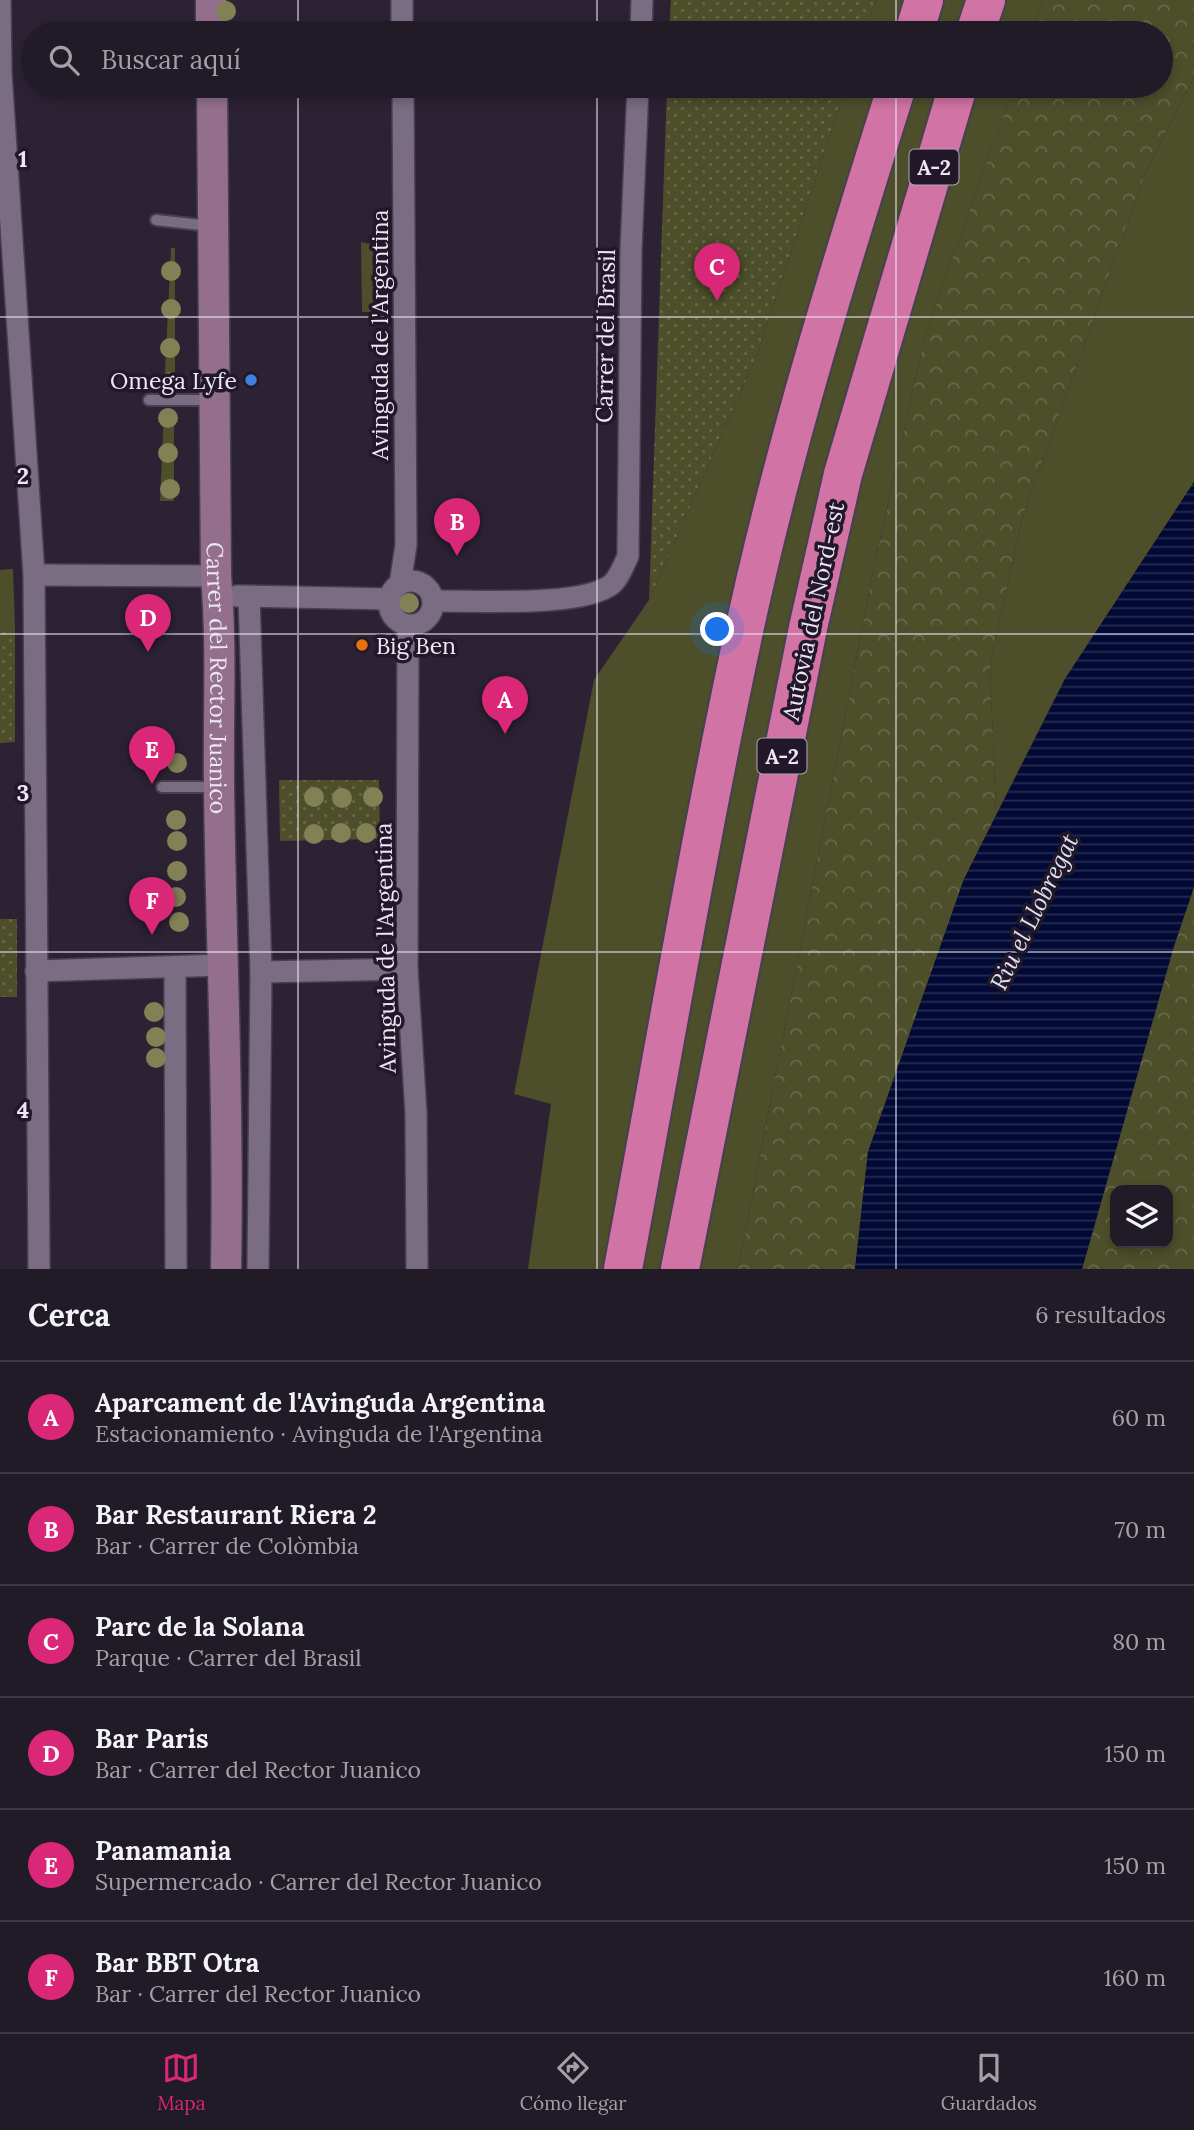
<!DOCTYPE html>
<html lang="es">
<meta charset="utf-8">
<style>
body{margin:0;font-family:Lora,serif;background:#29232f;color:#f1f3f6}
.controls{position:absolute;right:21px;bottom:21px;display:grid;overflow:hidden;border-radius:14px;box-shadow:0 4px 10px #0003}
.controls button{width:63px;height:63px;display:grid;place-items:center;padding:0;border:0;border-bottom:2px solid #3e3844;background:#211a27;color:#f1f3f6;font:35px sans-serif}
.you{position:absolute;left:718px;top:630px;width:24px;height:24px;margin:-18px;border:5px solid #fff;border-radius:50%;background:#1a73e8;box-shadow:0 0 0 10px #1a73e833}
.badge{display:grid;place-items:center;width:46px;height:46px;border-radius:50%;background:#db2777;color:#fff;font-size:23px;font-weight:700}
.pin{position:absolute;translate:-50% -58px;filter:drop-shadow(0 2px 4px #0008)}
.pin::after{content:'';position:absolute;top:37px;width:24px;height:21px;background:inherit;clip-path:polygon(0 0,100% 0,50% 100%)}
.list{margin:0;padding:0;list-style:none}
h2{display:flex;justify-content:space-between;align-items:center;height:91px;margin:0;padding:0 28px;font-size:30px}
h2 small{font-size:23px;font-weight:400;color:#a2a1a7}
.list li{display:grid;grid-template-columns:46px 1fr auto;gap:21px;align-items:center;box-sizing:border-box;height:112px;padding:0 28px;border-top:2px solid #3e3844}
.list b{display:block;font-size:26px;white-space:nowrap}
.list p{margin:0;font-size:23px;white-space:nowrap;color:#a2a1a7}
.list em{font-size:23px;font-style:normal;color:#a2a1a7}
.icon{flex:none;width:38px;height:38px;fill:none;stroke:currentColor;stroke-width:2;stroke-linecap:round;stroke-linejoin:round}
.map{position:relative;flex:none;width:1194px;height:1269px;overflow:hidden}
.search{position:absolute;background:#211a27;box-shadow:0 4px 10px #0003;left:21px;right:21px;top:21px;height:77px;display:flex;align-items:center;gap:18px;box-sizing:border-box;padding:0 24px;border-radius:38px;color:#a2a1a7;font-size:26px}
.sheet{height:763px;background:#211a27}
nav{display:flex;justify-content:space-around;align-items:center;box-sizing:border-box;height:98px;border-top:2px solid #3e3844;background:#211a27;font-size:19px;color:#a2a1a7}
nav a{display:grid;justify-items:center;gap:4px}
nav .on{color:#db2777}
.map>svg:first-child{display:block}
.green{fill:#4d4e2a}
.forest{fill:url(#forest-crowns);fill-rule:evenodd}
.park{fill:url(#park-dots)}
.water{fill:url(#water-rules)}
.lines{fill:none;stroke-linecap:round;stroke-linejoin:round}
.service-casing{stroke:#48404f;stroke-width:14}
.minor-casing{stroke:#48404f;stroke-width:24}
.secondary-casing{stroke:#48404f;stroke-width:33}
.motorway-casing{stroke:#48404f;stroke-width:42}
.service{stroke:#7a6d83;stroke-width:10}
.minor{stroke:#7a6d83;stroke-width:21}
.secondary{stroke:#946f8d;stroke-width:30}
.motorway{stroke:#d173a5;stroke-width:38}
.tree{fill:#828055}
.grid{fill:none;stroke:#ede6f3;stroke-width:2;stroke-opacity:0.55}
.shop-dot{fill:#3f7fe0;stroke:#22182a;stroke-width:2.5}
.food-dot{fill:#e8710a;stroke:#22182a;stroke-width:2.5}
.labels{text-anchor:middle;dominant-baseline:central;stroke-width:7;stroke-linejoin:round;paint-order:stroke}
.shield{fill:#22182a;stroke:#b0a8b7;stroke-width:2}
.shield-label{font-size:21px;font-weight:bold;fill:#ede6f3}
.street-label{font-size:23px;fill:#ede6f3;stroke:#22182a}
.poi-label{font-size:23px;fill:#ede6f3;stroke:#22182a;text-anchor:end}
.water-label{font-size:24px;font-style:italic;fill:#dbe3f3;stroke:#22182a}
.grid-label{font-size:23px;text-anchor:middle;font-weight:bold;fill:#ede6f3;stroke:#22182a;stroke-width:7;stroke-linejoin:round;paint-order:stroke}
</style>
<div class="map">
<svg width="1194" height="1269" viewBox="0 0 1194 1269">
<defs>
<pattern id="forest-crowns" width="20" height="18" patternUnits="userSpaceOnUse" patternTransform="scale(1.75)"><rect width="20" height="18" fill="#4d4e2a"/><path d="M2 6a3 3 0 1 1 6 0M12 15a3 3 0 1 1 6 0" fill="none" stroke="#676849"/></pattern>
<pattern id="park-dots" width="8" height="8" patternUnits="userSpaceOnUse" patternTransform="scale(1.75)"><rect width="8" height="8" fill="#4d4e2a"/><path d="M2 2h.1M6 6h.1" fill="none" stroke="#676849" stroke-width="1.8" stroke-linecap="round"/></pattern>
<pattern id="water-rules" width="6" height="5" patternUnits="userSpaceOnUse" patternTransform="scale(1.75)"><rect width="6" height="5" fill="#010934"/><path d="M0 2.5h6" fill="none" stroke="#262d52"/></pattern>
</defs>
<rect width="100%" height="100%" fill="#2c2234"/>
<g class="green">
<path d="M876 0H1044L1032 33H865Z"/>
<path d="M1194 77V482L1065 679 996 815 990 664 1022 519 1145 174Z"/>
<path d="M847 86H1014L926 332 874 567 738 1269H528L551 1104 514 1094 594 680 649 600 757 355Z"/>
<path d="M361 242 375 245 376 312H362Z"/>
<path d="M171 248H175V391L164 392Z"/>
<path d="M164 411H174V501H160Z"/>
<path d="M13 569 15 628H0V570Z"/>
</g>
<g class="forest">
<path d="M1044 0H1194V77L1145 174 1022 519 990 664 996 815 964 879 868 1152 855 1269H738L874 567 926 332 1014 86H1161V33H1032Z"/>
<path d="M1194 887V1269H1082L1174 946ZM1115 1190H1168V1243H1115Z"/>
</g>
<g class="park">
<path d="M671 0H876L865 33H669Z"/>
<path d="M667 86H847L757 355 649 600Z"/>
<path d="M0 628H15V742L0 743Z"/>
<path d="M279 780H379L380 839 280 841Z"/>
<rect x="0" y="919" width="17" height="78"/>
</g>
<path class="water" d="M1194 482V887L1174 946 1082 1269H855L868 1152 964 879 1065 679Z"/>
<g class="lines">
<g class="service-casing">
<g id="service">
<path d="M156 220 210 226"/>
<path d="M149 400H212"/>
<path d="M162 787H218"/>
</g>
</g>
<g class="minor-casing">
<g id="minor">
<path d="M0 0 1 73 34 575 39 1269"/>
<path d="M402 0V33"/>
<path d="M641 33 642 0"/>
<path d="M34 575 216 576"/>
<circle cx="411" cy="603" r="22"/>
<path d="M400 584 406 545 403 86"/>
<path d="M237 596 390 599"/>
<path d="M249 597 261 972 258 1269"/>
<path d="M433 601C473 600 583 608 612 584 619 578 624 565 628 556L631 250 638 86"/>
<path d="M408 625 407 969 416 1113 417 1269"/>
<path d="M175 967 176 1269"/>
<path d="M36 971 224 965"/>
<path d="M261 972 407 969"/>
</g>
</g>
<g class="secondary-casing">
<g id="secondary">
<path d="M211 0V33"/>
<path id="s1" d="M212 86 216 576C222 646 218 717 219 787 221 948 229 1108 226 1269"/>
</g>
</g>
<g class="motorway-casing">
<g id="motorway">
<path d="M914 33 924 0"/>
<path d="M975 33 986 0"/>
<path d="M623 1269C662 1061 697 852 741 645 781 455 839 270 897 86"/>
<path d="M680 1269 808 628 843 474 958 86"/>
</g>
</g>
<use href="#service" class="service"/>
<use href="#minor" class="minor"/>
<use href="#secondary" class="secondary"/>
<use href="#motorway" class="motorway"/>
</g>
<g class="tree">
<circle cx="226" cy="11" r="10"/>
<circle cx="171" cy="271" r="10"/>
<circle cx="171" cy="309" r="10"/>
<circle cx="170" cy="348" r="10"/>
<circle cx="171" cy="382" r="10"/>
<circle cx="168" cy="418" r="10"/>
<circle cx="168" cy="453" r="10"/>
<circle cx="170" cy="489" r="10"/>
<circle cx="409" cy="603" r="10"/>
<circle cx="177" cy="763" r="10"/>
<circle cx="314" cy="797" r="10"/>
<circle cx="373" cy="797" r="10"/>
<circle cx="342" cy="798" r="10"/>
<circle cx="176" cy="820" r="10"/>
<circle cx="341" cy="833" r="10"/>
<circle cx="366" cy="833" r="10"/>
<circle cx="314" cy="834" r="10"/>
<circle cx="177" cy="841" r="10"/>
<circle cx="177" cy="871" r="10"/>
<circle cx="176" cy="897" r="10"/>
<circle cx="179" cy="922" r="10"/>
<circle cx="154" cy="1012" r="10"/>
<circle cx="156" cy="1037" r="10"/>
<circle cx="156" cy="1058" r="10"/>
</g>
<path class="grid" d="M298 0V33M597 0V33M896 0V33M298 86V1269M597 86V1269M896 86V1269M0 317H1194M0 634H1194M0 952H1194"/>
<circle class="shop-dot" cx="251" cy="380" r="7"/>
<circle class="food-dot" cx="362" cy="645" r="7"/>
<g class="labels">
<g class="shield">
<rect x="909.5" y="149.5" width="49" height="35" rx="5"/>
<rect x="757.5" y="738.5" width="49" height="35" rx="5"/>
</g>
<g class="shield-label">
<text x="934" y="167">A-2</text>
<text x="782" y="756">A-2</text>
</g>
<g class="street-label">
<text transform="translate(379 335) rotate(-90)">Avinguda de l'Argentina</text>
<text transform="translate(605 336) rotate(-89)">Carrer del Brasil</text>
<text transform="translate(813 611) rotate(-78)">Autovia del Nord-est</text>
<text stroke="none"><textPath href="#s1" startOffset="592">Carrer del Rector Juanico</textPath></text>
<text transform="translate(385 948) rotate(-91)">Avinguda de l'Argentina</text>
</g>
<g class="poi-label">
<text x="237" y="380">Omega Lyfe</text>
<text x="376" y="645" text-anchor="start">Big Ben</text>
</g>
<g class="water-label">
<text transform="translate(1034 912) rotate(-64)">Riu el Llobregat</text>
</g>
</g>
<g class="grid-label">
<text x="23" y="167">1</text>
<text x="23" y="484">2</text>
<text x="23" y="801">3</text>
<text x="23" y="1118">4</text>
</g>
</svg>
<div class="controls">
<button><svg class="icon" aria-label="layers" viewBox="0 0 24 24"><path d="M12 4l9 5-9 5-9-5zM3 14l9 5 9-5"/></svg></button>
</div>
<div class="you"></div>
<div class="pin badge" style="left:505px;top:734px">A</div>
<div class="pin badge" style="left:457px;top:556px">B</div>
<div class="pin badge" style="left:717px;top:301px">C</div>
<div class="pin badge" style="left:148px;top:652px">D</div>
<div class="pin badge" style="left:152px;top:784px">E</div>
<div class="pin badge" style="left:152px;top:935px">F</div>
<div class="search"><svg class="icon" aria-label="search" viewBox="0 0 24 24"><circle cx="10" cy="10" r="6"/><path d="M15 15l6 6"/></svg>Buscar aquí</div>
</div>
<section class="sheet">
<h2>Cerca<small>6 resultados</small></h2>
<ul class="list">
<li><span class="badge">A</span><div><b>Aparcament de l'Avinguda Argentina</b><p>Estacionamiento · Avinguda de l'Argentina</p></div><em>60 m</em></li>
<li><span class="badge">B</span><div><b>Bar Restaurant Riera 2</b><p>Bar · Carrer de Colòmbia</p></div><em>70 m</em></li>
<li><span class="badge">C</span><div><b>Parc de la Solana</b><p>Parque · Carrer del Brasil</p></div><em>80 m</em></li>
<li><span class="badge">D</span><div><b>Bar Paris</b><p>Bar · Carrer del Rector Juanico</p></div><em>150 m</em></li>
<li><span class="badge">E</span><div><b>Panamania</b><p>Supermercado · Carrer del Rector Juanico</p></div><em>150 m</em></li>
<li><span class="badge">F</span><div><b>Bar BBT Otra</b><p>Bar · Carrer del Rector Juanico</p></div><em>160 m</em></li>
</ul>
</section>
<nav>
<a class="on"><svg class="icon" aria-label="map" viewBox="0 0 24 24"><path d="M3 6l6-2 6 2 6-2v14l-6 2-6-2-6 2zM9 4v14M15 6v14"/></svg>Mapa</a>
<a><svg class="icon" aria-label="directions" viewBox="0 0 24 24"><path d="M12 3l9 9-9 9-9-9zM9 14v-3h6M13 9l2 2-2 2"/></svg>Cómo llegar</a>
<a><svg class="icon" aria-label="saved" viewBox="0 0 24 24"><path d="M7 4h10v16l-5-4-5 4z"/></svg>Guardados</a>
</nav>
